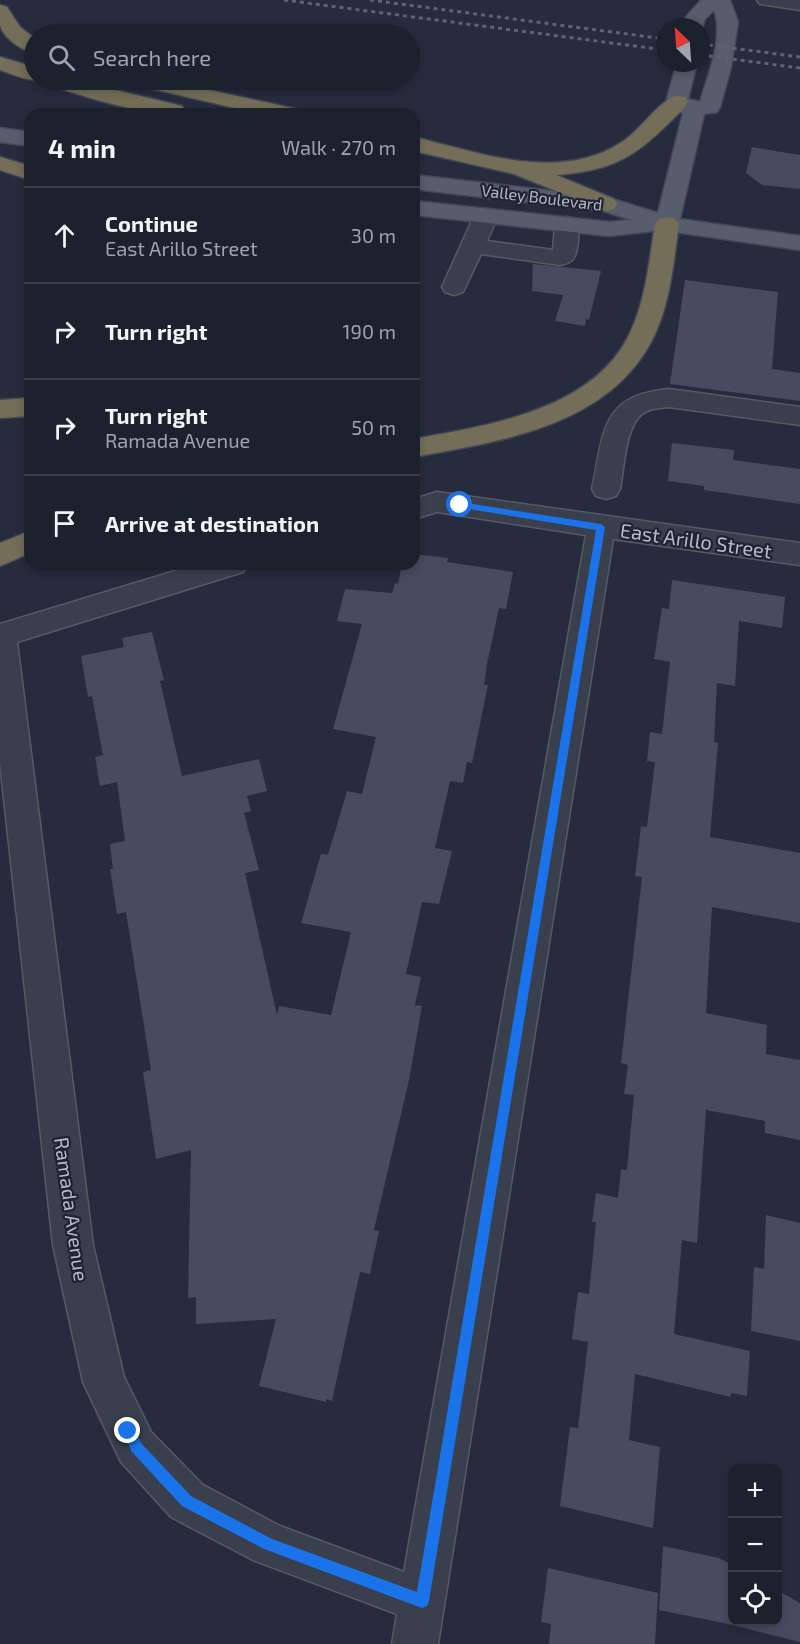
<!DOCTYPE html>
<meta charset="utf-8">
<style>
body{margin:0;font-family:"Exo 2",sans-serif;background:#252936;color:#f1f3f6}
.controls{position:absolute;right:18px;bottom:18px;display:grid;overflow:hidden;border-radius:12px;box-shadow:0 3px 9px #0003}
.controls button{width:54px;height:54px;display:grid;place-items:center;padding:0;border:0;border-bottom:2px solid #3a3e4a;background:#1c212e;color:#f1f3f6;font:30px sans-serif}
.compass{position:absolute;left:656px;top:18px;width:54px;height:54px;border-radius:50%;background:#1c212e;box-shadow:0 3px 9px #0003;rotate:335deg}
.stop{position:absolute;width:18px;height:18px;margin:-14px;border:4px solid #1a73e8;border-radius:50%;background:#fff}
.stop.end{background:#1a73e8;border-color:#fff;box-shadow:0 2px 6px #0008}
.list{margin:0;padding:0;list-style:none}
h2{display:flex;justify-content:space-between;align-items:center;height:78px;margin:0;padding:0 24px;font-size:26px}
h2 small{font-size:20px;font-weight:400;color:#a0a3aa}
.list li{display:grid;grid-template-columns:39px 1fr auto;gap:18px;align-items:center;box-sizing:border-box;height:96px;padding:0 24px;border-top:2px solid #3a3e4a}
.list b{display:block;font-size:22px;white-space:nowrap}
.list p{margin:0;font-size:20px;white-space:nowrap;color:#a0a3aa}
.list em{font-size:20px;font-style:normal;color:#a0a3aa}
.icon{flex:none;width:33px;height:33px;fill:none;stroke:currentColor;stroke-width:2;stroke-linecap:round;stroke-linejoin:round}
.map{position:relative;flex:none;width:800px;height:1644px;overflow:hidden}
.search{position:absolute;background:#1c212e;box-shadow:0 3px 9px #0003;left:24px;top:24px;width:396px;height:66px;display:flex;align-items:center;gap:15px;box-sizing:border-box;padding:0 21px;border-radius:33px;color:#a0a3aa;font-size:22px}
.panel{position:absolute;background:#1c212e;box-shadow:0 3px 9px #0003;left:24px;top:108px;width:396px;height:462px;border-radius:18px}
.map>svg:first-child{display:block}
.building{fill:#464b60}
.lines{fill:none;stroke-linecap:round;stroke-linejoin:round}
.minor-casing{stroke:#555a69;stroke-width:3}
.major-casing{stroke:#444857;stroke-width:3}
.highway-casing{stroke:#424756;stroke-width:3}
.minor{fill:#3a3f4e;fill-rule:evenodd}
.major{fill:#585d6e;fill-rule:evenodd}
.highway{fill:#746e58;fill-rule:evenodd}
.rail{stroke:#5d6275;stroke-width:3;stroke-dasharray:4 4;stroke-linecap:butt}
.route{fill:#1a73e8}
.labels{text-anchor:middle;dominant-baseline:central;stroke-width:4.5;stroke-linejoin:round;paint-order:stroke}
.far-street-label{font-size:16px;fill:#b7bac9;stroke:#1f2433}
.street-label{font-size:20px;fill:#b7bac9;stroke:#1f2433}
</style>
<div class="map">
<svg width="800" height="1644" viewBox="0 0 800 1644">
<rect width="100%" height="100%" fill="#262c3e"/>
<g class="building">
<path d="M752 147 800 155V189L762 185 746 173Z"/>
<path d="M533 264 601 271 589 320 586 319 585 326 555 321 563 295 532 291Z"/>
<path d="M685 280 778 292 772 369 800 373V401L670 384Z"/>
<path d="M672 443 734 450 733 460 800 469V504L704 490V486L668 481Z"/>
<path d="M414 554 448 558 447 562 513 572 506 609 499 608 487 664 484 685H488L472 763 467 762 463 783 450 781 435 848 452 851 439 904 422 902 406 974 421 977 415 1005 422 1006 409 1080 374 1230 379 1231 370 1274 360 1272 332 1401 326 1399V1402L259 1386 276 1319 196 1324V1297L188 1298 191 1150 156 1159 143 1072 151 1070 137 982 126 912 117 914 110 869H113L110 844 125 841 117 782 100 786 95 757 103 755 92 696 88 697 81 656 124 647 122 638 152 632 164 680 160 681 182 776 259 759 267 791 247 796 251 811 244 813 259 870 245 873 277 1015 279 1006 331 1015 351 932 301 923 321 854 328 855 347 791 362 794 376 737 333 729 362 624 337 621 345 589 392 593 395 583 398 584 402 564H414Z"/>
<path d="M672 580 785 597 782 628 739 621 735 686 717 683 714 742 718 743 710 837 800 853V923L712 907 706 1013 767 1025 766 1054 800 1060V1140L765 1133V1121L706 1110 697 1243 682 1240 674 1334 750 1351 747 1396 731 1393V1397L635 1374 629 1440 660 1447 653 1528 560 1506 570 1427 578 1428 588 1342 572 1339 578 1292 589 1294 596 1222H592L596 1193 618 1198 621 1169 627 1170 634 1095 624 1094 628 1065 621 1063 642 877 635 876 641 826 647 827 655 762 647 761 650 732 662 734 670 662 654 659 662 608 669 609Z"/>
<path d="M766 1215 800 1223V1341L751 1331 754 1267 764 1269Z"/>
<path d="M663 1546 719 1558 732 1565V1622H777V1590L800 1603V1642L724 1623 659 1610Z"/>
<path d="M548 1568 658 1593 655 1644H549L551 1624 541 1622Z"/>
</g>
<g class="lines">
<g class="minor-casing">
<g id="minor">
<path d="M757 0H800V10L760 4Z"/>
<path d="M486 209 494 211 498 216 487 241 553 250 555 224 559 219 567 217 575 219C580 227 579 251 573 259 570 263 565 264 560 265L481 254 463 292 454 295 445 292 442 287 474 216 478 211Z"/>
<path d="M669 389 800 407V425L669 407C660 408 650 408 642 414 625 427 624 469 620 489L616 496 606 499 596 496 592 489C604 433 600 395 669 389Z"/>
<path d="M437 492 800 543V565L613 539 438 1644H392L397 1614 253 1560 171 1517 121 1462 83 1382 53 1245 0 762V624L198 564H247L243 572 17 642 93 1245 124 1377 151 1432 203 1485 280 1526 404 1572 586 535 437 512 414 519V499Z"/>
</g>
</g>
<g class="major-casing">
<g id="major">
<path d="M701 0H730L738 22 731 67 720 107 717 112 704 114 680 219 800 236V250L661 230 609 236 414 215V201L609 222 632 220 603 211 414 189V175L606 197 658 213 683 113 669 107 666 102 677 63H697L688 99 700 102C708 75 724 38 714 10L705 19 701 31V27H684L685 18Z"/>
<path d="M0 128 30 132V146L0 142Z"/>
</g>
</g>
<g class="highway-casing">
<g id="highway">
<path d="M0 5 7 7 20 27 34 38V53C23 51 3 38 0 25 0 19 0 11 0 5Z"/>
<path d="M0 57 34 67V80H37C25 80 12 74 0 70Z"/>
<path d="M43 80H73L182 106 185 111 183 114C136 114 90 98 46 84Z"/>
<path d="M129 80H164L296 109 299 114H260L132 84Z"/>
<path d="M677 96 685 97 688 102 685 107C640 152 622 170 556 175L614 199 617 204 614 209 606 211 514 174 414 151V137C480 153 560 183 622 142 640 131 659 100 677 96Z"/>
<path d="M0 157 30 166V180L0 170Z"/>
<path d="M667 217 675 219 679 224C674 259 671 295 658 327 619 424 504 441 414 457V439C487 426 593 410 629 335 646 301 649 261 655 224L659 219Z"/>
<path d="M30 398V416L0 418V400Z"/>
<path d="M30 531V553L0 566V543Z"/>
</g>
</g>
<use href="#minor" class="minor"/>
<use href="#major" class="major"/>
<use href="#highway" class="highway"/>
<g class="rail">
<path d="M284 0 665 50"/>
<path d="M370 0 665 39"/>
<path d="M701 44 800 57"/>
<path d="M701 55 800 68"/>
</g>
</g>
<path class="route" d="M460 502 601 524 605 527 429 1601 427 1606 422 1608 264 1549 182 1506 132 1452 122 1431 124 1426 128 1425 133 1426 141 1443 191 1496 272 1539 417 1592 596 530 457 507V503Z"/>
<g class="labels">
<g class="far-street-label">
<text transform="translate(542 197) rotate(7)">Valley Boulevard</text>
</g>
<g class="street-label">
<text transform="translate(696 540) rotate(8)">East Arillo Street</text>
<text transform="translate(72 1209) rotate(82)">Ramada Avenue</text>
</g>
</g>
</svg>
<div class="controls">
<button>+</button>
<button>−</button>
<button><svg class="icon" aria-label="locate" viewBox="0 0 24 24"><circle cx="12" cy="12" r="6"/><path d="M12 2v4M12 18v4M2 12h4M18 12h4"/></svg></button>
</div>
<svg class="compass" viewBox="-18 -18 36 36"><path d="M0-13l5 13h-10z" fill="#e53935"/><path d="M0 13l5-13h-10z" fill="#a0a3aa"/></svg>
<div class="stop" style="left:460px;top:505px"></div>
<div class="stop end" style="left:128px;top:1431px"></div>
<div class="search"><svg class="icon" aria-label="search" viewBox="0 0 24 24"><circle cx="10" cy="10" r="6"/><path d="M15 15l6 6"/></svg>Search here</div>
<section class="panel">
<h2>4 min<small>Walk · 270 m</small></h2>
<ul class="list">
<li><svg class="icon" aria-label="ahead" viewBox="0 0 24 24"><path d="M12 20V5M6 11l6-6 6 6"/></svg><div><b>Continue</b><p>East Arillo Street</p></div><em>30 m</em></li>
<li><svg class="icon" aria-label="right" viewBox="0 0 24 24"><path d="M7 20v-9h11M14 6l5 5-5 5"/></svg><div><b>Turn right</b></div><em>190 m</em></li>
<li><svg class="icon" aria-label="right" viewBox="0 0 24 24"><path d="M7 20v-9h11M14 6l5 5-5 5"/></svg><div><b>Turn right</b><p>Ramada Avenue</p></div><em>50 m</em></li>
<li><svg class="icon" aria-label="arrive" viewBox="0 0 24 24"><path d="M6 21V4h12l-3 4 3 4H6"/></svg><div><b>Arrive at destination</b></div></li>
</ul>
</section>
</div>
